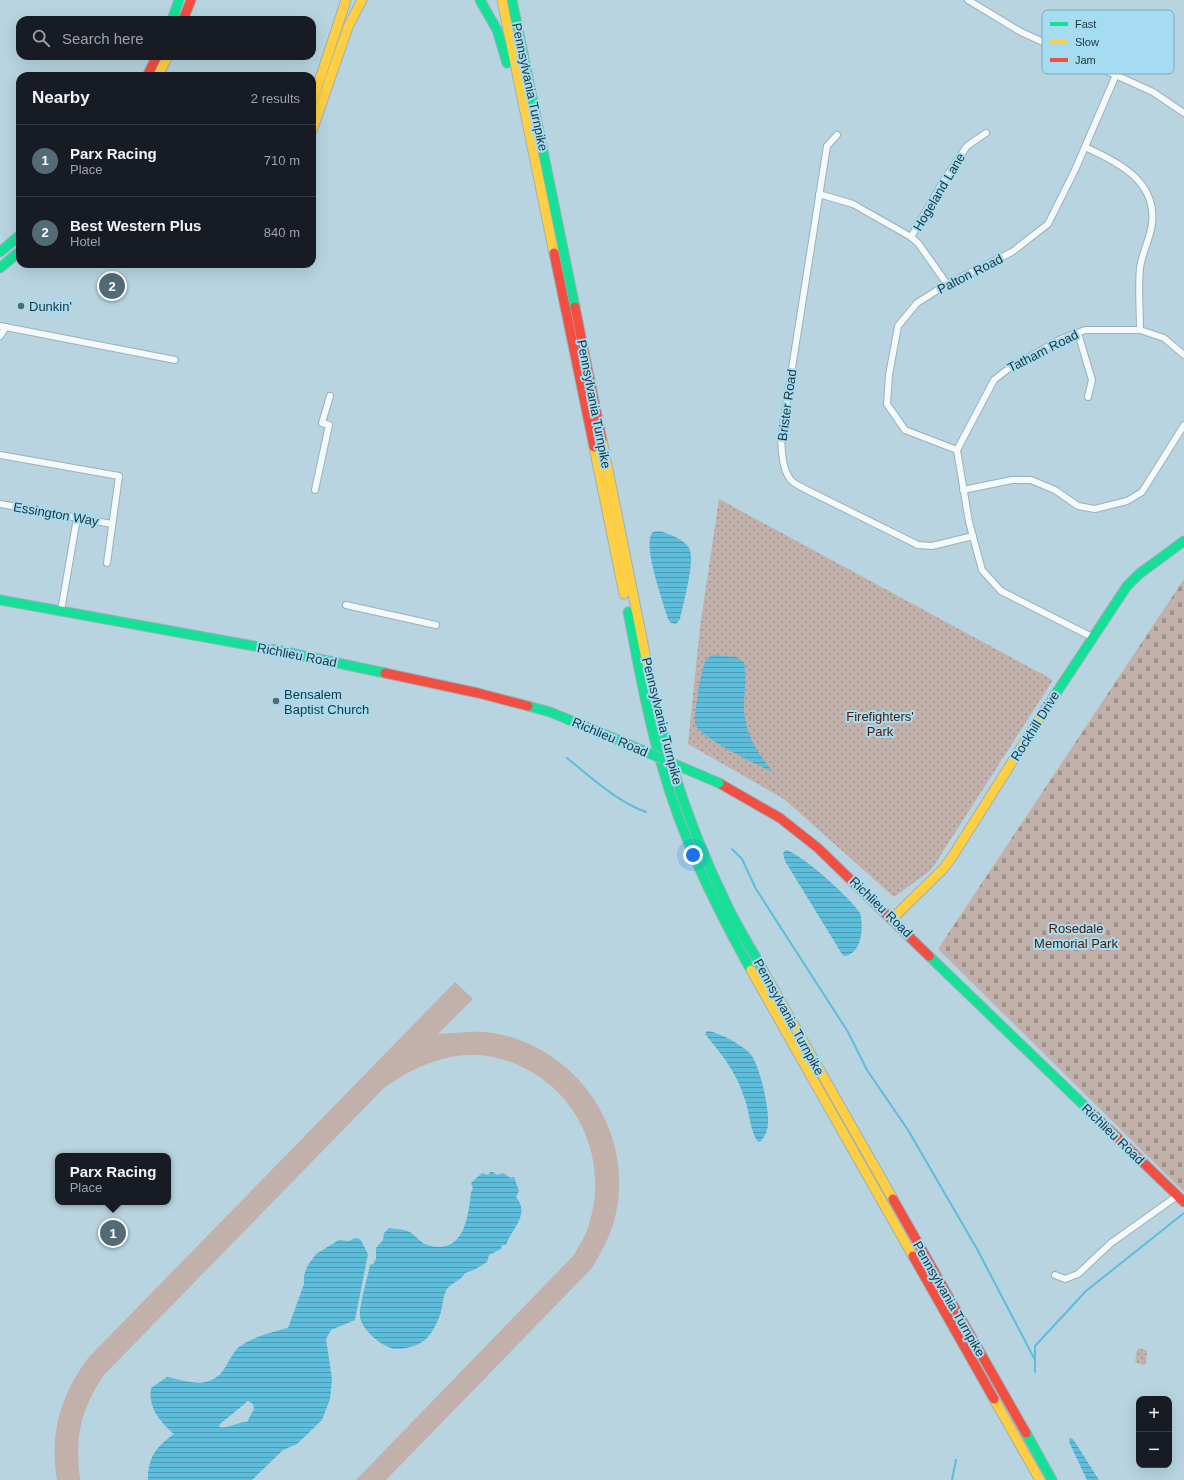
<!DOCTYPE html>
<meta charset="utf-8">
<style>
body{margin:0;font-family:Helvetica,sans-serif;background:#20242c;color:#f1f3f6}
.controls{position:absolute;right:12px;bottom:12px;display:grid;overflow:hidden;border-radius:8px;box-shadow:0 4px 16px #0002}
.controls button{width:36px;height:36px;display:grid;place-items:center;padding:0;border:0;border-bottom:1px solid #363941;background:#171b24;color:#f1f3f6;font:20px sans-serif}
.you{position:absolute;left:693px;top:855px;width:14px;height:14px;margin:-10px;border:3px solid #fff;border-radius:50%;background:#1a73e8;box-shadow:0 0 0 6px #1a73e833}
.badge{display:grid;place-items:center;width:26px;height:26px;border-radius:50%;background:#536b75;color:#fff;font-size:13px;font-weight:700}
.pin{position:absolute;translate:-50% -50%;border:2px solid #fff;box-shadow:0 1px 4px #0006}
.popup{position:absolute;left:55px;top:1153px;width:116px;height:52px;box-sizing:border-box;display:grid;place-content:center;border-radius:8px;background:#171b24;filter:drop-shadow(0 1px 3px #0005);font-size:13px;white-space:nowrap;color:#9ea1a6}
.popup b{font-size:15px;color:#f1f3f6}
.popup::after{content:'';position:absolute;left:50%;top:100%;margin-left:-8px;border:8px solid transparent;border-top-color:#171b24}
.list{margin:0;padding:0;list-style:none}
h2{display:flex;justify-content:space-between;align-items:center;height:52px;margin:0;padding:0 16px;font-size:17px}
h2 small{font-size:13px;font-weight:400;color:#9ea1a6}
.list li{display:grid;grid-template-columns:26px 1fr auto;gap:12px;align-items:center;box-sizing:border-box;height:72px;padding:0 16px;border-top:1px solid #363941}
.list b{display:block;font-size:15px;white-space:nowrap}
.list p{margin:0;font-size:13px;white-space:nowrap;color:#9ea1a6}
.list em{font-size:13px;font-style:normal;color:#9ea1a6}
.icon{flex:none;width:22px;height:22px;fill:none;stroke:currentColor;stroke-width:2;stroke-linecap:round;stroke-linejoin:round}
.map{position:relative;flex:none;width:1184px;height:1480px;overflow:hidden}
.search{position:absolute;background:#171b24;box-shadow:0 4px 16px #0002;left:16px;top:16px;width:300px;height:44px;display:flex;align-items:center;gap:10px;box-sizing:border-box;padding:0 14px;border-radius:12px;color:#9ea1a6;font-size:15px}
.panel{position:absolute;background:#171b24;box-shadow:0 4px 16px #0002;left:16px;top:72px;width:300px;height:196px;border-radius:12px}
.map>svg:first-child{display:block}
.cemetery{fill:url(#cemetery-stones)}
.park{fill:url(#park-dots)}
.pitch{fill:#c2b1aa}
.water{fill:url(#water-rules);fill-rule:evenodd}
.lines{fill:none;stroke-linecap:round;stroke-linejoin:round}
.stream{stroke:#5dbddb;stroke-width:2}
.street-casing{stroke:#9ab1ba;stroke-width:8}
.fast-casing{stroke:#9ab1ba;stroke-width:11}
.slow-casing{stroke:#9ab1ba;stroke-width:11}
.jam-casing{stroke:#9ab1ba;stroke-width:11}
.street{stroke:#f4f9fa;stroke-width:6}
.fast{stroke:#16e098;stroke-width:9}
.slow{stroke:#ffcf43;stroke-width:9}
.jam{stroke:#f24e42;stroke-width:9}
.fast-bridge-casing{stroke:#9ab1ba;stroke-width:11;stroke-linecap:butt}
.fast-bridge{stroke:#16e098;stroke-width:9}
.poi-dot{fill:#536b75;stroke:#a6dcf1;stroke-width:1.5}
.labels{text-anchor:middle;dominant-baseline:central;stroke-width:4;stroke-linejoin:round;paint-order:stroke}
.street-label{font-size:13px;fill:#1d333b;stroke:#a6dcf1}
.poi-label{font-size:13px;fill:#1d333b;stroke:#a6dcf1;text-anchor:start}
.park-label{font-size:13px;fill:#4f1800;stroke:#a6dcf1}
.key{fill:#a6dcf1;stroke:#7da9ba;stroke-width:1}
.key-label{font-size:11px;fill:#1d333b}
</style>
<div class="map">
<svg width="1184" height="1480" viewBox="0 0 1184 1480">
<defs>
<pattern id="cemetery-stones" width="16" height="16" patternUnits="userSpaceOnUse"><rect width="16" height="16" fill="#c2b1aa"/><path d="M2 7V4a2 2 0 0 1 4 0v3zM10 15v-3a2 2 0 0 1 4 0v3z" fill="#9d918c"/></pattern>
<pattern id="park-dots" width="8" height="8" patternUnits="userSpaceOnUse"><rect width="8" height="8" fill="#c2b1aa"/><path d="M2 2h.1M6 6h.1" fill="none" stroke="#9d918c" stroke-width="1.8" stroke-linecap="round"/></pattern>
<pattern id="water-rules" width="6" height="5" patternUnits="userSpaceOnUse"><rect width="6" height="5" fill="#5dbddb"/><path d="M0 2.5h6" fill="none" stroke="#4c9ab3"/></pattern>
</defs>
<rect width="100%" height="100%" fill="#b7d4e0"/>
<path class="cemetery" d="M1184 579V1192L938 949Z"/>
<g class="park">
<path d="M719 499 1053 680 931 870 894 897 784 799 688 744 700 627Z"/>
<path d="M1140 1348 1147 1351 1146 1363 1143 1365 1135 1362 1137 1350Z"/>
</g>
<path class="pitch" d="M455 982 473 999 438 1034C457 1033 475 1030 493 1033 576 1047 634 1130 616 1213 612 1233 602 1251 592 1268L386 1480H356L574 1255C578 1247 584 1239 587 1230 616 1150 565 1064 480 1055 446 1052 410 1069 384 1088L103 1376C80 1412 75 1437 80 1480H57C49 1435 61 1393 89 1357Z"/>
<g class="water">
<path d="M660 531C669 534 684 539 689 548 696 560 683 604 680 619L676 624 671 623 668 619C664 603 641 543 653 532Z"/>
<path d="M714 655 736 657 744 662C747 677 744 693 744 709 745 734 758 754 774 773 752 761 710 744 695 725 694 714 701 668 706 660 708 657 712 656 714 655Z"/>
<path d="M786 850C803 855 850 898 860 913 864 927 862 954 844 956L842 954 785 861 783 853Z"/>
<path d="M707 1031C719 1032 745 1046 752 1056 760 1068 769 1107 768 1122 768 1130 765 1137 760 1142L757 1141C749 1127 750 1112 744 1097 735 1070 722 1055 705 1034Z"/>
<path d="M490 1172H493L497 1175 503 1173 511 1178 514 1177 519 1191 516 1197C531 1215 511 1229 506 1245H502L501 1249 489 1255 487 1262 474 1270 465 1273C461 1281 452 1282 447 1289 442 1298 443 1307 440 1315 437 1323 433 1331 428 1337 421 1346 401 1351 391 1348 379 1344 361 1329 360 1316 359 1306 368 1276 370 1265L373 1264 376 1259V1248L383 1240 384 1233 389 1228C396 1229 403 1229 410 1232 416 1236 421 1243 427 1245 464 1256 468 1218 471 1192L473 1189 471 1183 482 1173 488 1175Z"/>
<path d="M355 1238 360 1239 368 1254 355 1320 331 1330 326 1339 332 1379 330 1399 322 1420 297 1444 283 1450 252 1480H148C148 1457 156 1447 174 1434 160 1422 148 1408 151 1388L167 1377C180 1379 196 1386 209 1381 226 1375 227 1360 237 1349 247 1339 274 1331 288 1328L304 1284V1275L308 1265 316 1254 339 1240 349 1241ZM248 1401 253 1404 254 1409 247 1422C237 1422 228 1429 219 1427L220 1424Z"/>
<path d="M1069 1438 1073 1439 1099 1480H1087L1070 1444Z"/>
</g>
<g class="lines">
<g class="stream">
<path d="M567 758C592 778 616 801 646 812"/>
<path d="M732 849 742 859 756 889 848 1032 867 1070 908 1130 977 1249 1035 1360"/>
<path d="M1035 1372V1346L1086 1291 1184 1213"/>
<path d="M952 1480 956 1460"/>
</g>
<g class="street-casing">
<g id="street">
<path d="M968 0 1021 32 1153 92 1184 113"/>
<path d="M837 135 827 146 781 438C782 452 782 471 792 481 796 485 802 487 807 490L918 545 932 546 973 536"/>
<path d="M1085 147C1118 162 1157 181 1152 224 1150 239 1142 253 1140 268 1138 288 1140 309 1140 330"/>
<path d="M819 194 853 204 911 237 918 243 947 284"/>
<path d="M911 237 944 180 967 146 986 133"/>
<path d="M0 326 175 360"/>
<path d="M1078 333 1092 380 1088 397"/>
<path d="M0 336 6 327"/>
<path d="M957 450 905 430 887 404 889 375 898 326 917 303 947 284 1012 252 1048 224 1075 170 1116 75"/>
<path d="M0 455 119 476 107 563"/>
<path d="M315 490 329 425 322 423 330 396"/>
<path d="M963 490 1012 480H1031L1055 490 1078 506 1095 509 1127 501 1142 492 1184 425"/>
<path d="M0 504 112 524"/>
<path d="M346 605 436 625"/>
<path d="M61 611 77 518"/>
<path d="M1092 637 1001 591 982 570 969 522 957 450 994 380 1008 369 1061 339 1085 330H1140L1164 338 1184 355"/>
<path d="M1055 1275 1065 1279 1078 1274 1111 1243 1177 1196"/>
</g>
</g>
<g class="fast-casing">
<g id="fast">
<path d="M480 0 497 30 507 63"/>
<path d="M512 0 575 307"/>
<path d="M172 20 179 0"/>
<path d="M0 252 20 235"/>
<path d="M0 268 20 251"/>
<path d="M0 600 276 650 385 673"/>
<path d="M628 612C638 663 647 715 662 766 682 838 715 905 751 970"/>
<path d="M652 688C668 764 694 838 728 907 739 930 753 951 765 974"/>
<path d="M528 706 550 712 611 737"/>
<path d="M1043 713 1127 586 1139 574 1184 541"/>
<path d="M929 956 1095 1116"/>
<path d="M1026 1433 1052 1480"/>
</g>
</g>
<g class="slow-casing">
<g id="slow">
<path d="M502 0 554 253"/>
<path d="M158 76 168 56"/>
<path d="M312 103 346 0"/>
<path d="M312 131 348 27 362 0"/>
<path d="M602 440 652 688"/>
<path d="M594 447 624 594"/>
<path d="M893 918 943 869 952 857 1043 713"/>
<path d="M751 970 913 1256"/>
<path d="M765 974 893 1199"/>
<path d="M994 1399 1040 1480"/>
</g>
</g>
<g class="jam-casing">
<g id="jam">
<path d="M183 20 191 0"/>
<path d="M147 76 157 56"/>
<path d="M554 253 594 447"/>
<path d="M575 307 602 440"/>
<path d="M385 673 478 693 528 706"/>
<path d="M719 783 780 818 818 848 929 956"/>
<path d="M1095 1116 1184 1202"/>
<path d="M893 1199 1026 1433"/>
<path d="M913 1256 994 1399"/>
</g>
</g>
<use href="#street" class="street"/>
<use href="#fast" class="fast"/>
<use href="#slow" class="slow"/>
<use href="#jam" class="jam"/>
<g class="fast-bridge-casing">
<path id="fast-bridge" d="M611 737 719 783"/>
</g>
<use href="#fast-bridge" class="fast-bridge"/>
</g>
<g class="poi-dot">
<circle cx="21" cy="306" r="4"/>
<circle cx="276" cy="701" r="4"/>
</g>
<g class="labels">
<g class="street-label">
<text transform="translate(530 87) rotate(78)">Pennsylvania Turnpike</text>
<text transform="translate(939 192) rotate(-59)">Hogeland Lane</text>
<text transform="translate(970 274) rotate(-27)">Palton Road</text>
<text transform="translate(1043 351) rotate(-27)">Tatham Road</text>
<text transform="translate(594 404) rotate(79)">Pennsylvania Turnpike</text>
<text transform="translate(787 405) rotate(-82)">Brister Road</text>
<text transform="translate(56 514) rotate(10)">Essington Way</text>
<text transform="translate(297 655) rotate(11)">Richlieu Road</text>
<text transform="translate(662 721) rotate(76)">Pennsylvania Turnpike</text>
<text transform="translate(1035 726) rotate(-58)">Rockhill Drive</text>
<text transform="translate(610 737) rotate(23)">Richlieu Road</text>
<text transform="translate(881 907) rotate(44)">Richlieu Road</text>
<text transform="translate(789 1017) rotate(61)">Pennsylvania Turnpike</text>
<text transform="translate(1113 1134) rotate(44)">Richlieu Road</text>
<text transform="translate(949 1299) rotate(60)">Pennsylvania Turnpike</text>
</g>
<g class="poi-label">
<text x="29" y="306">Dunkin'</text>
<text x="284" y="694">Bensalem<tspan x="284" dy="15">Baptist Church</tspan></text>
</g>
<g class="park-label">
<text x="880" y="716">Firefighters'<tspan x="880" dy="15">Park</tspan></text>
<text x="1076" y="928">Rosedale<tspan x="1076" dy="15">Memorial Park</tspan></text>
</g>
</g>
<rect x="1042" y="10" width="132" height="64" rx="6" class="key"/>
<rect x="1050" y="22" width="18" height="4" fill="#16e098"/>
<rect x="1050" y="40" width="18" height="4" fill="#ffcf43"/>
<rect x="1050" y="58" width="18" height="4" fill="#f24e42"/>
<g class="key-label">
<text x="1075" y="28">Fast</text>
<text x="1075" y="46">Slow</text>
<text x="1075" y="64">Jam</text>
</g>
</svg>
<div class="controls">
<button>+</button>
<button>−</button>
</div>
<div class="you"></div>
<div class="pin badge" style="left:113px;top:1233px">1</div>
<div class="popup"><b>Parx Racing</b>Place</div>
<div class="pin badge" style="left:112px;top:286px">2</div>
<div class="search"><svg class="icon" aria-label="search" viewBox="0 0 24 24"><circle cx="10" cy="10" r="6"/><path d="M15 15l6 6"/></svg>Search here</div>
<section class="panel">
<h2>Nearby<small>2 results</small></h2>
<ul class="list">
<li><span class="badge">1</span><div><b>Parx Racing</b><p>Place</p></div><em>710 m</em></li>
<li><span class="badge">2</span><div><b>Best Western Plus</b><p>Hotel</p></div><em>840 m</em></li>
</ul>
</section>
</div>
